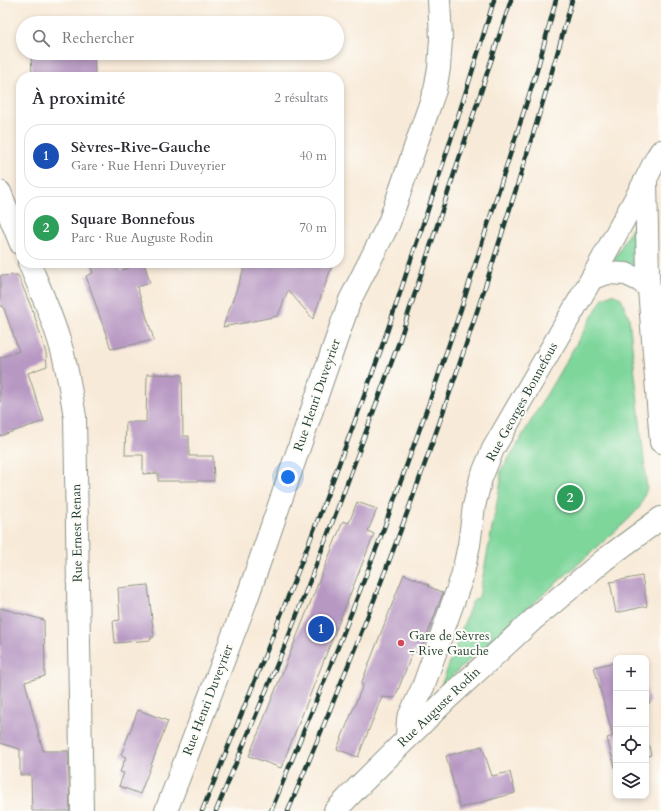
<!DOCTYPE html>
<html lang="fr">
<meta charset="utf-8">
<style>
body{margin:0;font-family:Cardo,serif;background:#f2f2f3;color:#2b2b33}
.controls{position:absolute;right:12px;bottom:12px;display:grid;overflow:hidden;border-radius:8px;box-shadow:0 2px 6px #0003}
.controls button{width:36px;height:36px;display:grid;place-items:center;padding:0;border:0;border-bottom:1px solid #e1e1e2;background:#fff;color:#2b2b33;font:20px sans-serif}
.you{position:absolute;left:288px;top:477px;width:14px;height:14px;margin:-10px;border:3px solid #fff;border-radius:50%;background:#1a73e8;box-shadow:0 0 0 6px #1a73e833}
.badge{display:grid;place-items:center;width:26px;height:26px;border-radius:50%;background:#0f766e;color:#fff;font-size:13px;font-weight:700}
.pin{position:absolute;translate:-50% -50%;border:2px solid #fff;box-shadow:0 1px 4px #0006}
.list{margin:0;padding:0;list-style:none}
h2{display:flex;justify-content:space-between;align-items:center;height:52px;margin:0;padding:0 16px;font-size:17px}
h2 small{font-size:13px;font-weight:400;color:#7c7c81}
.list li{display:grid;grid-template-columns:26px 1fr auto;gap:12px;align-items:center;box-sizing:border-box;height:64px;margin:0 8px 8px;padding:0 8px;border:1px solid #e1e1e2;border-radius:16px}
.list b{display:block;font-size:15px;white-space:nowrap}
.list p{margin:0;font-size:13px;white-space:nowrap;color:#7c7c81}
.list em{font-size:13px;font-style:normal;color:#7c7c81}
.icon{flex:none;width:22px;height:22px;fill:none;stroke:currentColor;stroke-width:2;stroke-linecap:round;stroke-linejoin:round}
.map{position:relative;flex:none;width:661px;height:811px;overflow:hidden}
.search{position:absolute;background:#fff;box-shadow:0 2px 6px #0003;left:16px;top:16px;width:328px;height:44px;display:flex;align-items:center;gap:10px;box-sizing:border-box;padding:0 14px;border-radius:22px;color:#7c7c81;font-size:15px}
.panel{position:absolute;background:#fff;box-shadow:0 2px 6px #0003;left:16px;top:72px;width:328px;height:196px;border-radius:16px}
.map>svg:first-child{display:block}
.green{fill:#7ed69b;stroke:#4e8a68}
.building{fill:#b798c3}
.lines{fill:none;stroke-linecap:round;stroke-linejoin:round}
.street-casing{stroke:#8c9486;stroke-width:24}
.street{stroke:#fff;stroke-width:22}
.rail-casing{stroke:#1f3d34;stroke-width:4.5}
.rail{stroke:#fdfcf7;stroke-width:3;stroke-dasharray:9;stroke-linecap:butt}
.poi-dot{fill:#d1495b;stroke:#fdfcf7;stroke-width:1.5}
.labels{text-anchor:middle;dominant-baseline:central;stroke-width:4;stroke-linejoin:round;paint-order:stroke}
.street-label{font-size:13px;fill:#1f3d34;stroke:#fdfcf7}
.poi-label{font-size:13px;fill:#1f3d34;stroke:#fdfcf7;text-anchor:start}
</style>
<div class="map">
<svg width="661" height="811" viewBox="0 0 661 811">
<rect width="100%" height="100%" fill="#fdfcf7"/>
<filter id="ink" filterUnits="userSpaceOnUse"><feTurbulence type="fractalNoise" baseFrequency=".025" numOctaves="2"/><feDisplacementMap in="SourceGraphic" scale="8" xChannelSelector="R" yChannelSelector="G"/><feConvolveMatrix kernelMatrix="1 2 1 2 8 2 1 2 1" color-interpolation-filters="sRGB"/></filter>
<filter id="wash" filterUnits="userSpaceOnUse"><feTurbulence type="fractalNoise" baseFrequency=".012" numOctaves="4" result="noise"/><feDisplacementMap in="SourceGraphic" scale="16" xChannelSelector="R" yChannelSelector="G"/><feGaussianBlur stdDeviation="0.9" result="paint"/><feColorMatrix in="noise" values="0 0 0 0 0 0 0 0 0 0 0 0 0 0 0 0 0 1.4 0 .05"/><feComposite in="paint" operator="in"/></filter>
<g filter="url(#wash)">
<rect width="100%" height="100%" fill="#f8ead8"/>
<g class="green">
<path d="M638 217V270L611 265Z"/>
<path d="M612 294 621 298 629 317 647 488 640 507 627 521 477 653 441 686 472 602 479 597 501 481 500 471 511 455 603 298Z"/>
</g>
<g id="blocks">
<g class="building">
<path d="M31 53H94L95 77H32Z"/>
<path d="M90 263H120L122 270 141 263H144L150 283 137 287 154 340 111 349 86 276 93 273Z"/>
<path d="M246 263H333L313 319 288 290 278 316 223 327Z"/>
<path d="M18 275 34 314 46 353 47 366 28 373 44 421 0 436V358L19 351 3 306H0V276Z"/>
<path d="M147 374 182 375 183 436H189V456H213L214 481H158V473L143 474V455H125L126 422H146Z"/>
<path d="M357 502 377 509 368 531 374 534 281 768 249 756 343 521 349 523Z"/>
<path d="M404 574 429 585 428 586 443 593 420 654 413 651 395 698 382 697 358 757 337 749 363 685 361 684Z"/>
<path d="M642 576 647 606 616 613 610 582Z"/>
<path d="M148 585 154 637H151V640L115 643 113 621 120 620 118 588Z"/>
<path d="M0 608 44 620 45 676 25 682 43 751H68L70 811H32L31 775H20V749L0 743Z"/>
<path d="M616 662V771L607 738 613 736 594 667Z"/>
<path d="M646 688 650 703 646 704Z"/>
<path d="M138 710 168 721 140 794 119 786 124 773 120 772 126 757 121 755Z"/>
<path d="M646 734 651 755 646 757Z"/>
<path d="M482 746 492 776 510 772 515 793 460 808 446 756Z"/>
</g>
</g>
</g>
<g filter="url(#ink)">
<use href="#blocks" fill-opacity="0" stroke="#8c9486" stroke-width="1"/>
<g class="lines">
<g class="street-casing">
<g id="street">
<path d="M646 181 648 276 661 442"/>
<path d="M0 192 21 244"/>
<path d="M29 263C41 291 53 318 61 347 68 370 71 394 75 417L82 811"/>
<path d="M592 278 608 273 626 274 639 280 649 288"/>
<path d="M407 738 408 719 423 687 462 577 469 545 474 506 481 478 493 449 592 278 646 179 657 157 661 151"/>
<path d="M166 811 246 601 350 300 389 223 421 130 435 90 439 68 441 39 439 0"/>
<path d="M335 811 358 787 446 700 535 618 604 560 661 518"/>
</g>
</g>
<use href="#street" class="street"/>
<g class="rail-casing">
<g id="rail">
<path d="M202 811C264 660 324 508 379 355 389 326 399 297 408 268 439 179 467 90 494 0"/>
<path d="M216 811 288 638 342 497 399 342 511 0"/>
<path d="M271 811 338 647 380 539 429 403 461 309 537 70 556 0"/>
<path d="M288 811C314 749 340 686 365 623 417 492 463 358 505 224 529 149 552 75 572 0"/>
</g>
</g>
<use href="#rail" class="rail"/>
</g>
</g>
<circle class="poi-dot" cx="401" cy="643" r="4"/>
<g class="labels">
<g class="street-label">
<text transform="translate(317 395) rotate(-71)">Rue Henri Duveyrier</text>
<text transform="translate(522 402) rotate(-61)">Rue Georges Bonnefous</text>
<text transform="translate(77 533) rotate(-91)">Rue Ernest Renan</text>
<text transform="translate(208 700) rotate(-69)">Rue Henri Duveyrier</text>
<text transform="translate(439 707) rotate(-44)">Rue Auguste Rodin</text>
</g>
<g class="poi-label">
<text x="409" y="636">Gare de Sèvres<tspan x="409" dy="15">- Rive Gauche</tspan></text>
</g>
</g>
</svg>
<div class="controls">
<button>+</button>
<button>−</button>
<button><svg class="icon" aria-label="locate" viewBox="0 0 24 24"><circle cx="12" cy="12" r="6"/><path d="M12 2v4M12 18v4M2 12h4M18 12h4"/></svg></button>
<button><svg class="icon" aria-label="layers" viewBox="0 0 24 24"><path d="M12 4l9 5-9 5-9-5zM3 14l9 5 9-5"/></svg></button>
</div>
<div class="you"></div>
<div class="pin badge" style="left:321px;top:629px;background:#1a4fb4">1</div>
<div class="pin badge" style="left:570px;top:498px;background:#2e9e5b">2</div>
<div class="search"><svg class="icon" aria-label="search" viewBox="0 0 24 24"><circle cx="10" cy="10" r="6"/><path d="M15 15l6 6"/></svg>Rechercher</div>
<section class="panel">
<h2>À proximité<small>2 résultats</small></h2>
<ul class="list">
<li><span class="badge" style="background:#1a4fb4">1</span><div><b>Sèvres-Rive-Gauche</b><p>Gare · Rue Henri Duveyrier</p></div><em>40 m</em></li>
<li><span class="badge" style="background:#2e9e5b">2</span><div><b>Square Bonnefous</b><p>Parc · Rue Auguste Rodin</p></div><em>70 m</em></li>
</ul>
</section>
</div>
